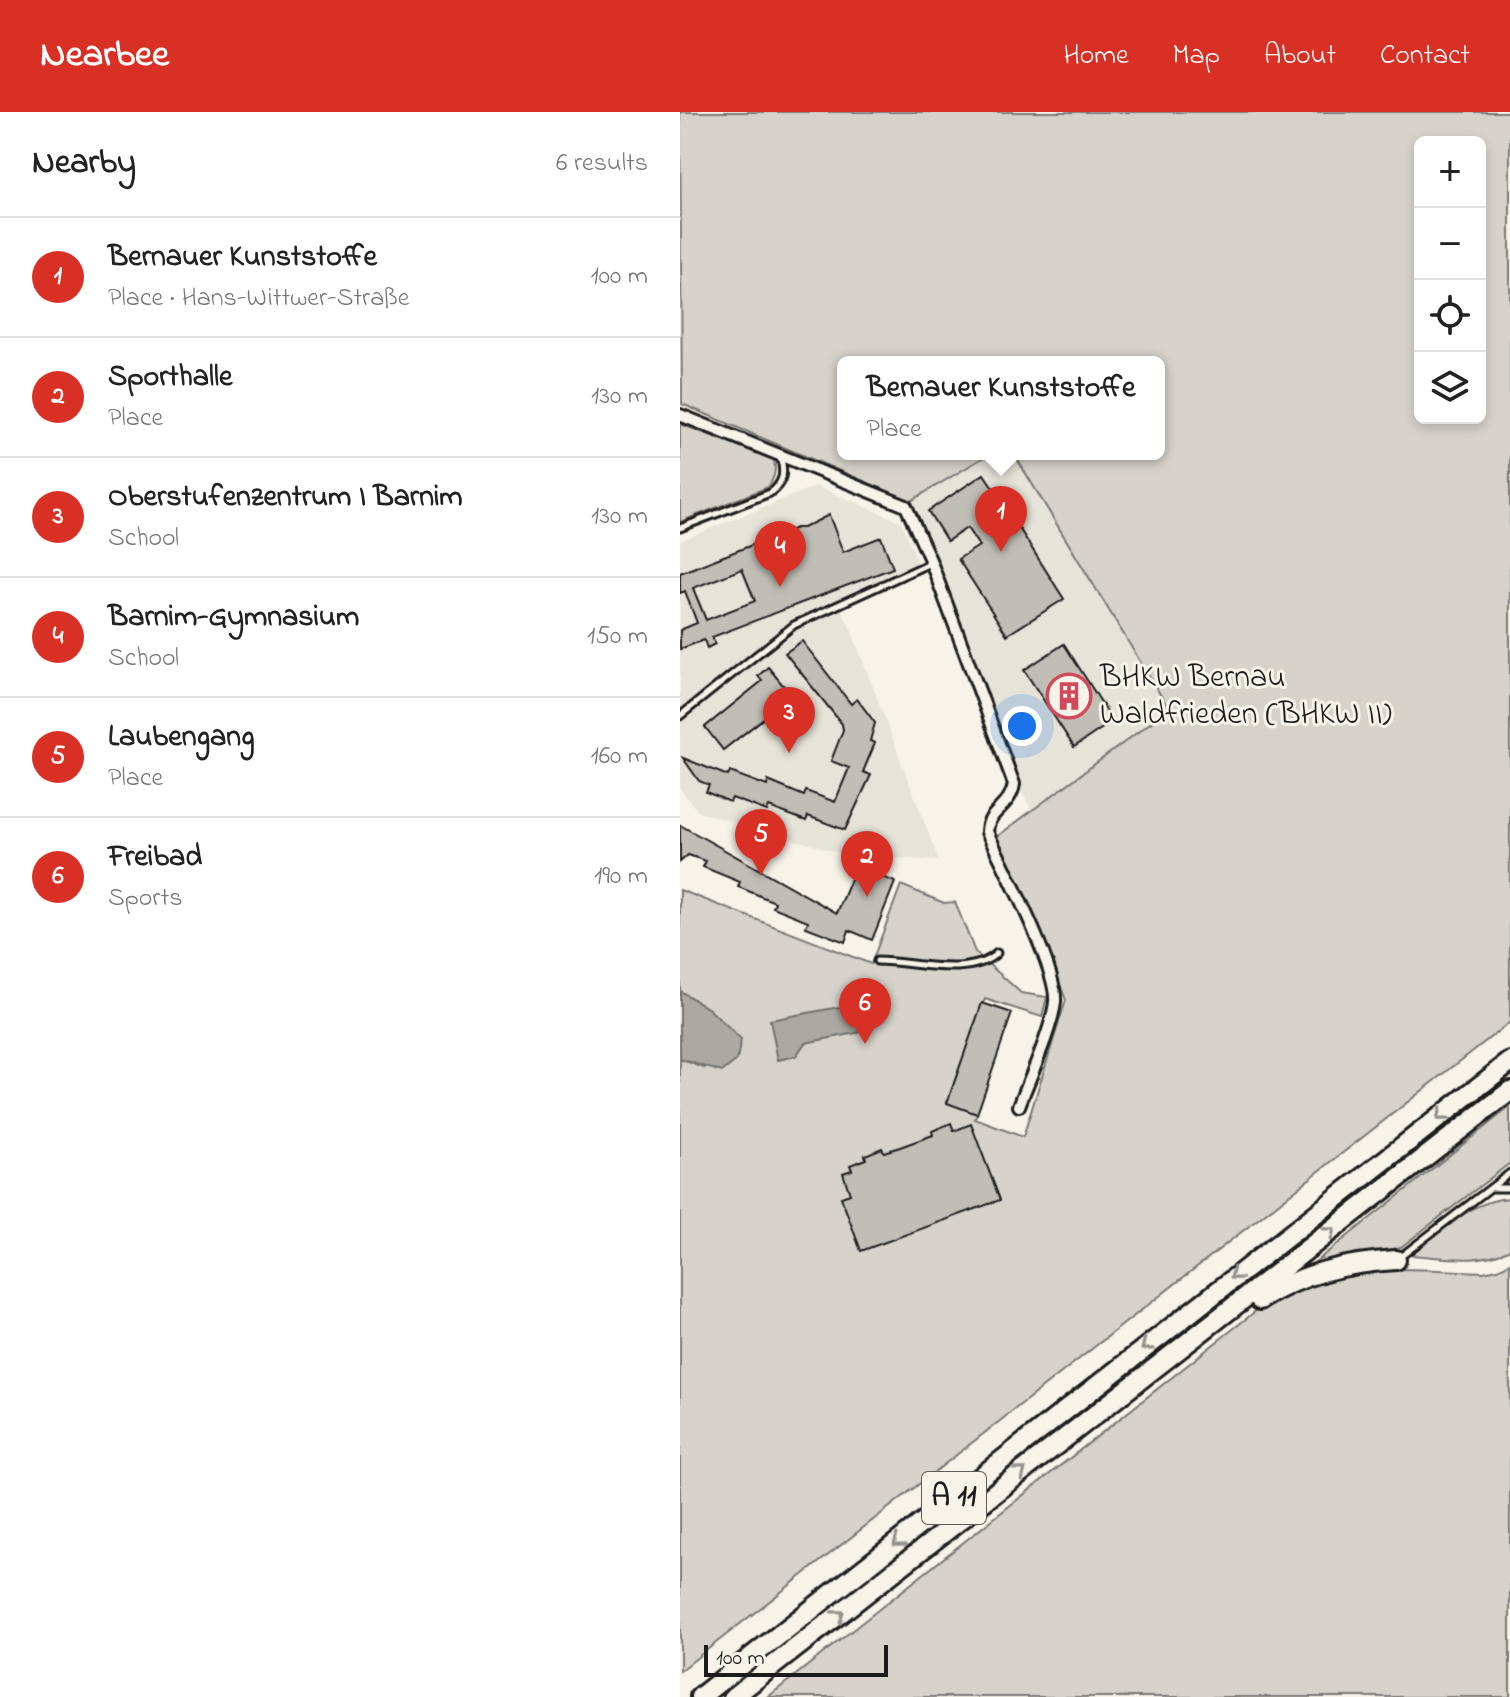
<!DOCTYPE html>
<meta charset="utf-8">
<style>
body{margin:0;font-family:"Indie Flower",sans-serif;background:#f2f2f2;color:#222}
.controls{position:absolute;right:24px;top:24px;display:grid;overflow:hidden;border-radius:12px;box-shadow:0 4px 12px #0003}
.controls button{width:72px;height:72px;display:grid;place-items:center;padding:0;border:0;border-bottom:2px solid #e0e0e0;background:#fff;color:#222;font:40px sans-serif}
.scale{position:absolute;left:24px;bottom:20px;width:184px;box-sizing:border-box;padding-left:8px;border:4px solid #1c1c1c;border-top:0;font-size:22px;line-height:28px;white-space:nowrap;color:#1c1c1c;-webkit-text-stroke:6px #f7f3e8;paint-order:stroke}
.you{position:absolute;left:342px;top:614px;width:28px;height:28px;margin:-20px;border:6px solid #fff;border-radius:50%;background:#1a73e8;box-shadow:0 0 0 12px #1a73e833}
.badge{display:grid;place-items:center;width:52px;height:52px;border-radius:50%;background:#d93025;color:#fff;font-size:26px;font-weight:700}
.pin{position:absolute;translate:-50% -66px;filter:drop-shadow(0 2px 4px #0008)}
.pin::after{content:'';position:absolute;top:42px;width:28px;height:24px;background:inherit;clip-path:polygon(0 0,100% 0,50% 100%)}
.popup{position:absolute;left:157px;top:244px;width:328px;height:104px;box-sizing:border-box;display:grid;place-content:center;border-radius:12px;background:#fff;filter:drop-shadow(0 2px 6px #0005);font-size:26px;white-space:nowrap;color:#767676}
.popup b{font-size:30px;color:#222}
.popup::after{content:'';position:absolute;left:50%;top:100%;margin-left:-16px;border:16px solid transparent;border-top-color:#fff}
.list{margin:0;padding:0;list-style:none}
h2{display:flex;justify-content:space-between;align-items:center;height:104px;margin:0;padding:0 32px;font-size:34px}
h2 small{font-size:26px;font-weight:400;color:#767676}
.list li{display:grid;grid-template-columns:52px 1fr auto;gap:24px;align-items:center;box-sizing:border-box;height:120px;padding:0 32px;border-top:2px solid #e0e0e0}
.list b{display:block;font-size:30px;white-space:nowrap}
.list p{margin:0;font-size:26px;white-space:nowrap;color:#767676}
.list em{font-size:26px;font-style:normal;color:#767676}
.icon{flex:none;width:44px;height:44px;fill:none;stroke:currentColor;stroke-width:2;stroke-linecap:round;stroke-linejoin:round}
.map{position:relative;flex:none;width:830px;height:1585px;overflow:hidden}
header{display:flex;align-items:center;gap:48px;box-sizing:border-box;height:112px;padding:0 40px;background:#d93025;color:#fff}
header strong{font-size:38px}
nav{display:flex;gap:44px;margin-inline-start:auto;font-size:28px}
main{display:flex}
aside{flex:1;background:#fff}
.map>svg:first-child{display:block}
.built{fill:#e6e3d9}
.green{fill:#d7d3cb;stroke:#7a7874;stroke-width:2;fill-rule:evenodd}
.water{fill:#aca9a2;stroke:#72716c;stroke-width:2}
.building{fill:#c0beb5;stroke:#1c1c1c;stroke-width:2;fill-rule:evenodd}
.lines{fill:none;stroke-linecap:round;stroke-linejoin:round}
.lane-casing{stroke:#1c1c1c;stroke-width:11}
.street-casing{stroke:#1c1c1c;stroke-width:16}
.highway-casing{stroke:#1c1c1c;stroke-width:24}
.lane{stroke:#f7f3e8;stroke-width:5}
.street{stroke:#f7f3e8;stroke-width:10}
.highway{stroke:#f7f3e8;stroke-width:18}
.oneway{stroke:#94928c}
.labels{text-anchor:middle;dominant-baseline:central;stroke-width:6;stroke-linejoin:round;paint-order:stroke}
.shield{fill:#f7f3e8;stroke:#5e5c59;stroke-width:2}
.shield-label{font-size:30px;font-weight:bold;fill:#1c1c1c}
.poi-label{font-size:32px;fill:#1c1c1c;stroke:#f7f3e8;text-anchor:start}
</style>
<header>
<strong>Nearbee</strong>
<nav><a>Home</a><a>Map</a><a>About</a><a>Contact</a></nav>
</header>
<main>
<aside>
<h2>Nearby<small>6 results</small></h2>
<ul class="list">
<li><span class="badge">1</span><div><b>Bernauer Kunststoffe</b><p>Place · Hans-Wittwer-Straße</p></div><em>100 m</em></li>
<li><span class="badge">2</span><div><b>Sporthalle</b><p>Place</p></div><em>130 m</em></li>
<li><span class="badge">3</span><div><b>Oberstufenzentrum I Barnim</b><p>School</p></div><em>130 m</em></li>
<li><span class="badge">4</span><div><b>Barnim-Gymnasium</b><p>School</p></div><em>150 m</em></li>
<li><span class="badge">5</span><div><b>Laubengang</b><p>Place</p></div><em>160 m</em></li>
<li><span class="badge">6</span><div><b>Freibad</b><p>Sports</p></div><em>190 m</em></li>
</ul>
</aside>
<div class="map">
<svg width="830" height="1585" viewBox="0 0 830 1585">
<rect width="100%" height="100%" fill="#f7f3e8"/>
<filter id="ink" filterUnits="userSpaceOnUse"><feTurbulence type="fractalNoise" baseFrequency=".0125" numOctaves="2"/><feDisplacementMap in="SourceGraphic" scale="16" xChannelSelector="R" yChannelSelector="G"/><feConvolveMatrix kernelMatrix="1 2 1 2 8 2 1 2 1" color-interpolation-filters="sRGB"/></filter>
<g filter="url(#ink)">
<g class="built">
<path d="M309 342H334L489 597 353 700 328 656 241 425 231 389Z"/>
<path d="M136 374 222 410 240 457 160 494 172 520 259 749 164 742 19 700 0 677V429Z"/>
</g>
<g class="green">
<path d="M0 0H830V910L0 1559V947L24 956 29 897 0 879V778L191 852 221 773 264 791 275 790 295 840 341 881 367 885 362 905 305 887 267 991 297 1002 295 1007 343 1025 386 888 357 814 315 726 489 597 334 342H479V250H163V342H309L231 389 2 292ZM740 30H800V306H740Z"/>
<path d="M0 312 94 347C96 359 95 365 88 375L0 410Z"/>
<path d="M830 995V1051L721 1135 625 1158Z"/>
<path d="M830 1086V1137C801 1153 762 1145 730 1143 760 1120 790 1088 830 1086Z"/>
<path d="M830 1151V1585H88L577 1198C589 1191 601 1182 614 1175 668 1149 744 1158 803 1160L818 1157Z"/>
</g>
<g class="water">
<path d="M0 879 29 897 61 928 57 948 42 960 0 947Z"/>
<path d="M181 891 187 919 125 931 116 944 98 948 90 908Z"/>
</g>
<g class="building">
<path d="M304 362 324 392 299 408 311 426 335 410 384 487 327 523 278 447 299 434 287 416 267 429 248 399Z"/>
<path d="M149 403 163 440 201 425 213 456 32 525 35 532 27 536 24 528 0 537V518L17 511 5 479 0 481V461L116 416H123ZM62 457 75 489 26 508 13 476Z"/>
<path d="M122 529 171 592 177 587 195 611 190 629 195 631 183 660 191 663 165 718 128 704 126 709 89 695 87 699 52 686 50 690 26 680 29 673 19 669 3 646 48 664 50 660 87 674 88 669 124 684 126 679 155 690 169 656 151 649 163 618 162 612 105 541Z"/>
<path d="M384 532 433 609 394 635 344 558Z"/>
<path d="M88 555 112 584 43 638 25 615 82 569 78 564Z"/>
<path d="M0 713 157 801 174 760 190 766 192 761 215 770 192 828 169 818 165 830 126 815 128 809 93 795 95 790 58 775 60 770 23 755 26 749 8 743 0 750Z"/>
<path d="M302 891 332 901 297 1002 267 991Z"/>
<path d="M271 1011 274 1019 291 1012 320 1088 181 1139 161 1085 170 1082 163 1061 172 1058 170 1053 186 1047 185 1043 202 1036 204 1040 220 1035 253 1023 252 1019Z"/>
</g>
<g class="lines">
<g class="lane-casing">
<g id="lane">
<path d="M0 416 90 381C104 371 105 360 100 344"/>
<path d="M0 604 114 513 250 451"/>
<path d="M197 849C232 849 290 867 317 841"/>
<path d="M812 1076H830"/>
<path d="M720 1145 830 1061"/>
</g>
</g>
<g class="street-casing">
<path id="street" d="M0 303 226 394 251 450 334 672C331 695 307 699 307 720 323 753 378 858 375 890 372 917 349 967 339 994"/>
</g>
<g class="highway-casing">
<g id="highway">
<path d="M580 1188C622 1161 667 1151 716 1148"/>
<path d="M20 1585 830 950"/>
<path d="M53 1585 830 979"/>
</g>
</g>
<use href="#lane" class="lane"/>
<use href="#street" class="street"/>
<use href="#highway" class="highway"/>
</g>
<defs><path id="oneway-chevron" d="M-2-3.5L2.5 0L-2 3.5" fill="none" stroke-width="1.6" stroke-linecap="round" stroke-linejoin="round" transform="scale(2)"/></defs>
<g class="oneway">
<use href="#oneway-chevron" transform="translate(761 1004) rotate(142)"/>
<use href="#oneway-chevron" transform="translate(650 1120) rotate(-38)"/>
<use href="#oneway-chevron" transform="translate(555 1163) rotate(142)"/>
<use href="#oneway-chevron" transform="translate(466 1234) rotate(141)"/>
<use href="#oneway-chevron" transform="translate(341 1360) rotate(-38)"/>
<use href="#oneway-chevron" transform="translate(218 1430) rotate(142)"/>
<use href="#oneway-chevron" transform="translate(159 1503) rotate(-38)"/>
</g>
</g>
<defs>
<g id="building-ring" transform="scale(2.3)"><circle r="9.5" fill="#f7f3e8" stroke="#d1495b" stroke-width="1.5"/><path d="M-4-6H4V6H1V3H-1V6H-4ZM-2.5-4.3h1.7v1.8h-1.7ZM.8-4.3h1.7v1.8H.8ZM-2.5-1h1.7V.8h-1.7ZM.8-1h1.7V.8H.8Z" fill="#d1495b"/></g>
</defs>
<g fill-rule="evenodd">
<use href="#building-ring" x="389" y="584"/>
</g>
<g class="labels">
<rect class="shield" x="242" y="1360" width="64" height="52" rx="6"/>
<g class="shield-label">
<text x="274" y="1386">A 11</text>
</g>
<g class="poi-label">
<text x="420" y="566">BHKW Bernau<tspan x="420" dy="37">Waldfrieden (BHKW II)</tspan></text>
</g>
</g>
</svg>
<div class="controls">
<button>+</button>
<button>−</button>
<button><svg class="icon" aria-label="locate" viewBox="0 0 24 24"><circle cx="12" cy="12" r="6"/><path d="M12 2v4M12 18v4M2 12h4M18 12h4"/></svg></button>
<button><svg class="icon" aria-label="layers" viewBox="0 0 24 24"><path d="M12 4l9 5-9 5-9-5zM3 14l9 5 9-5"/></svg></button>
</div>
<div class="scale">100 m</div>
<div class="you"></div>
<div class="pin badge" style="left:321px;top:440px">1</div>
<div class="popup"><b>Bernauer Kunststoffe</b>Place</div>
<div class="pin badge" style="left:187px;top:785px">2</div>
<div class="pin badge" style="left:109px;top:641px">3</div>
<div class="pin badge" style="left:100px;top:475px">4</div>
<div class="pin badge" style="left:81px;top:763px">5</div>
<div class="pin badge" style="left:185px;top:932px">6</div>
</div>
</main>
